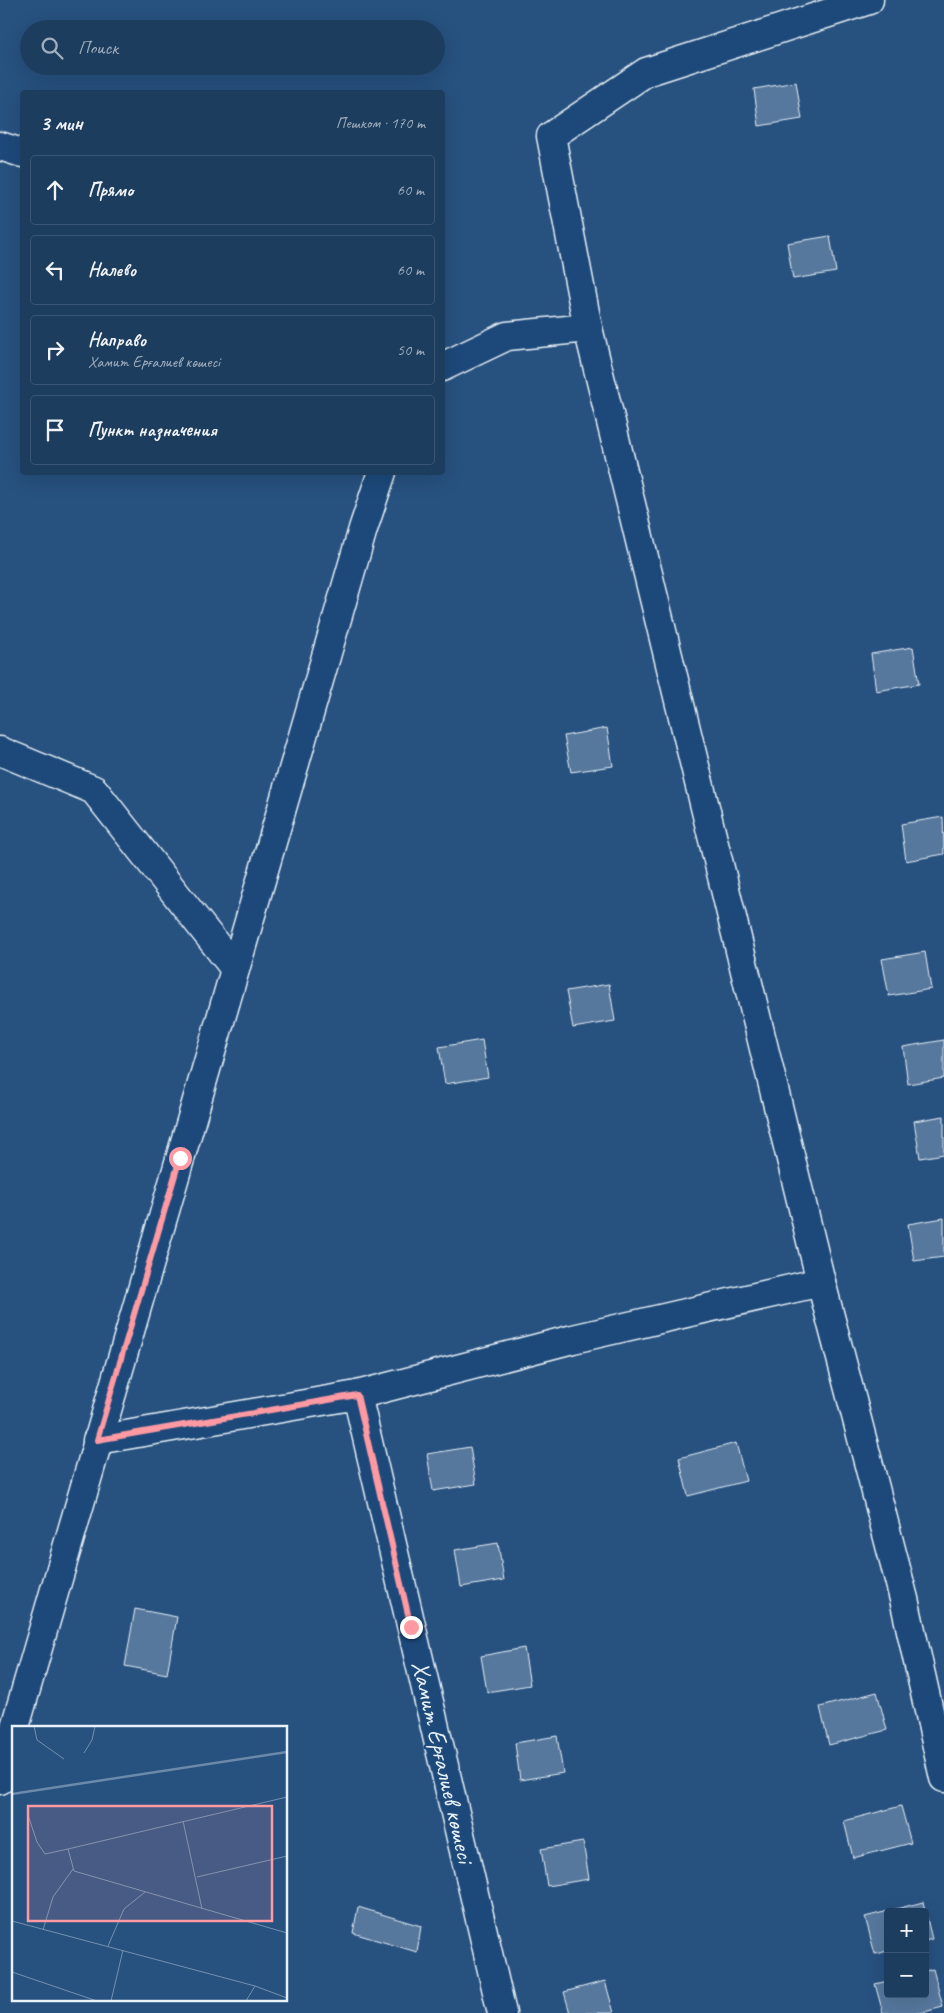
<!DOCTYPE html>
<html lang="ru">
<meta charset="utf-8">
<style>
body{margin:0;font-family:Caveat,sans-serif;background:#254465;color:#f1f3f6}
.controls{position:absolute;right:15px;bottom:15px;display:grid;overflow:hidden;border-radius:5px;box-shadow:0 5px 20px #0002}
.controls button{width:45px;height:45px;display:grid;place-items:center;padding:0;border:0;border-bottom:1px solid #3b5674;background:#1d3d5f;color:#f1f3f6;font:25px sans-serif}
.stop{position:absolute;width:15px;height:15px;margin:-11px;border:4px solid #ff9aa2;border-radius:50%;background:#fff}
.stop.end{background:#ff9aa2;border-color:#fff;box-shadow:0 1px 5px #0008}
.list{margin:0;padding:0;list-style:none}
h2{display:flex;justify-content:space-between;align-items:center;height:65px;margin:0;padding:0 20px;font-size:21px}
h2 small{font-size:16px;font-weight:400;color:#a0aebd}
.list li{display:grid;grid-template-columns:32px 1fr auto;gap:15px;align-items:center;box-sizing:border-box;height:70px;margin:0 10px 10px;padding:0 10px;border:1px solid #3b5674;border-radius:5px}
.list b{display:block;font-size:19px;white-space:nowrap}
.list p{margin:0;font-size:16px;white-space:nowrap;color:#a0aebd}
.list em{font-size:16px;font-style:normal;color:#a0aebd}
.icon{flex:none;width:28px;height:28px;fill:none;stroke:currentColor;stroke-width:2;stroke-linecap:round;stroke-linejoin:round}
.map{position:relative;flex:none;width:944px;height:2013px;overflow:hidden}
.search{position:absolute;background:#1d3d5f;box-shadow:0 5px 20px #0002;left:20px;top:20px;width:425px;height:55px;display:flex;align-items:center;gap:12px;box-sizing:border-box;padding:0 18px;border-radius:28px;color:#a0aebd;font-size:19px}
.panel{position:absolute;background:#1d3d5f;box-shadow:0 5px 20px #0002;left:20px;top:90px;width:425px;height:385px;border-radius:5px}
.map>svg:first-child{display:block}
.building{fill:#57789d;stroke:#e8f1f8}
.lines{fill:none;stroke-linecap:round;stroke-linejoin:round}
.minor-casing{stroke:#e8f1f8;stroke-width:31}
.minor{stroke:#1f4a7a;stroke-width:28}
.route{stroke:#ff9aa2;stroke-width:6}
.labels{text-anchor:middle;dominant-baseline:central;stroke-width:4.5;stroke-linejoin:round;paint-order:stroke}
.street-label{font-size:25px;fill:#e8f1f8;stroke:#1f4a7a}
.inset-river{fill:none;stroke:#6b8aaa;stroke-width:2.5}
.inset-road{fill:none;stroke:#7491af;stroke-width:1}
.view{fill:#ff9aa2;fill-opacity:0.15;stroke:#ff9aa2;stroke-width:2.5}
.inset-edge{fill:none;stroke:#e8f1f8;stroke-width:2.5}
</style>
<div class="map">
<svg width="944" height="2013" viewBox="0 0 944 2013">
<rect width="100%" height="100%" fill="#27517f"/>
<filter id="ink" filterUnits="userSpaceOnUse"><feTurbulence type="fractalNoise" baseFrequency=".02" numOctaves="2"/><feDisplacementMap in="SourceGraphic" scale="10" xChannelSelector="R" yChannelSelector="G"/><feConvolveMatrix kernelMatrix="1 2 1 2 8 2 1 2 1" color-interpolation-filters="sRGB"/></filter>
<g filter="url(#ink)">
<g class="building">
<path d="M796 82 802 119 759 126 754 89Z"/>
<path d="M830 236 836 272 793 279 787 243Z"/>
<path d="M913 647 919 684 876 691 871 654Z"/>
<path d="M607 728 613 766 571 772 564 736Z"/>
<path d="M943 817 944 854 906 861 901 824Z"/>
<path d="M925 952 931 989 889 996 882 959Z"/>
<path d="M609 984 615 1021 573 1028 566 991Z"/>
<path d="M482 1040 488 1077 445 1084 439 1047Z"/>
<path d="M944 1040V1078L908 1084 903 1047Z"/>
<path d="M944 1116V1154L920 1158 914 1121Z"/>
<path d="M944 1218V1257L914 1261 908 1224Z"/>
<path d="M736 1443 746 1481 688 1496 679 1458Z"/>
<path d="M470 1447 476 1484 433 1491 427 1454Z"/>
<path d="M498 1543 504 1580 461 1587 455 1550Z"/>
<path d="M135 1609 177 1617 167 1674 125 1666Z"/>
<path d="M524 1648 530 1685 487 1692 481 1656Z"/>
<path d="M877 1692 887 1730 829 1745 820 1707Z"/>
<path d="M557 1736 563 1773 520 1780 515 1743Z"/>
<path d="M901 1806 911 1843 853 1858 844 1821Z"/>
<path d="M583 1842 589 1879 547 1886 541 1849Z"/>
<path d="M923 1902 932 1939 925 1941V1912H888V1951L875 1954 865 1917Z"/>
<path d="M358 1907 421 1926 417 1952 353 1933Z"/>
<path d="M933 1969 943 2007 920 2013H883L875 1984 888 1981V1994H925V1971Z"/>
<path d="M605 1981 614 2013H570L564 1992Z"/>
</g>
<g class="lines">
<g class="minor-casing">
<g id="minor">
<path d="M0 146 22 153"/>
<path d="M588 328 551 136 646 72 869 0"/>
<path d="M442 367 507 336 588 328 821 1282 904 1599 944 1778"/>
<path d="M0 751 94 790 235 969"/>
<path d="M357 1395 502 2013"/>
<path d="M97 1440 357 1395 573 1339 821 1282"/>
<path d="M15 1727 363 529 382 472"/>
<path d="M0 1780 14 1732"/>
</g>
</g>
<use href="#minor" class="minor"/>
</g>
</g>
<g class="lines" filter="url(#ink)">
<path class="route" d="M180 1158 97 1440 357 1395 411 1627"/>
</g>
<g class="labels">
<g class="street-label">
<text transform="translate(443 1762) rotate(77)">Хамит Ерғалиев көшесі</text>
</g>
</g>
<g transform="translate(12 1726)">
<rect width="275" height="275" fill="#27517f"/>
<path class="inset-river" d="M0 68 275 26"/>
<path class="inset-road" d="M22 0 25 14 52 33M72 27 80 14 83 0M275 71 56 123 62 145 275 207M16 89 25 116 33 128 56 123M171 95 190 183M185 151 275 130M0 195 243 260 275 272M31 204 41 171 61 143M96 220 112 183 133 166M0 246 85 275M99 275 111 224M234 275 243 260"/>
<path class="view" d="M16 80H260V195H16Z"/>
<rect width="275" height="275" class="inset-edge"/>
</g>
</svg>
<div class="controls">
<button>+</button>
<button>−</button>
</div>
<div class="stop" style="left:180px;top:1158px"></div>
<div class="stop end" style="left:411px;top:1627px"></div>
<div class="search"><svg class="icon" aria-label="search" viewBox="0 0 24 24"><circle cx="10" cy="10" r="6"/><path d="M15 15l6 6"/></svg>Поиск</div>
<section class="panel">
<h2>3 мин<small>Пешком · 170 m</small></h2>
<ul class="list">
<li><svg class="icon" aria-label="ahead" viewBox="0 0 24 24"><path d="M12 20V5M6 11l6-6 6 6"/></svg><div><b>Прямо</b></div><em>60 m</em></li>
<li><svg class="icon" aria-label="left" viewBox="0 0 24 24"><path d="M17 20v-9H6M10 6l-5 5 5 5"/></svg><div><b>Налево</b></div><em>60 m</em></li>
<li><svg class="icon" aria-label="right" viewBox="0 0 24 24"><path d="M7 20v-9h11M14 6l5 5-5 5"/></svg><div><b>Направо</b><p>Хамит Ерғалиев көшесі</p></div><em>50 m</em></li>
<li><svg class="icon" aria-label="arrive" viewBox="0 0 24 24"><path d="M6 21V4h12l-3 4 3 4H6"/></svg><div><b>Пункт назначения</b></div></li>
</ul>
</section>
</div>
